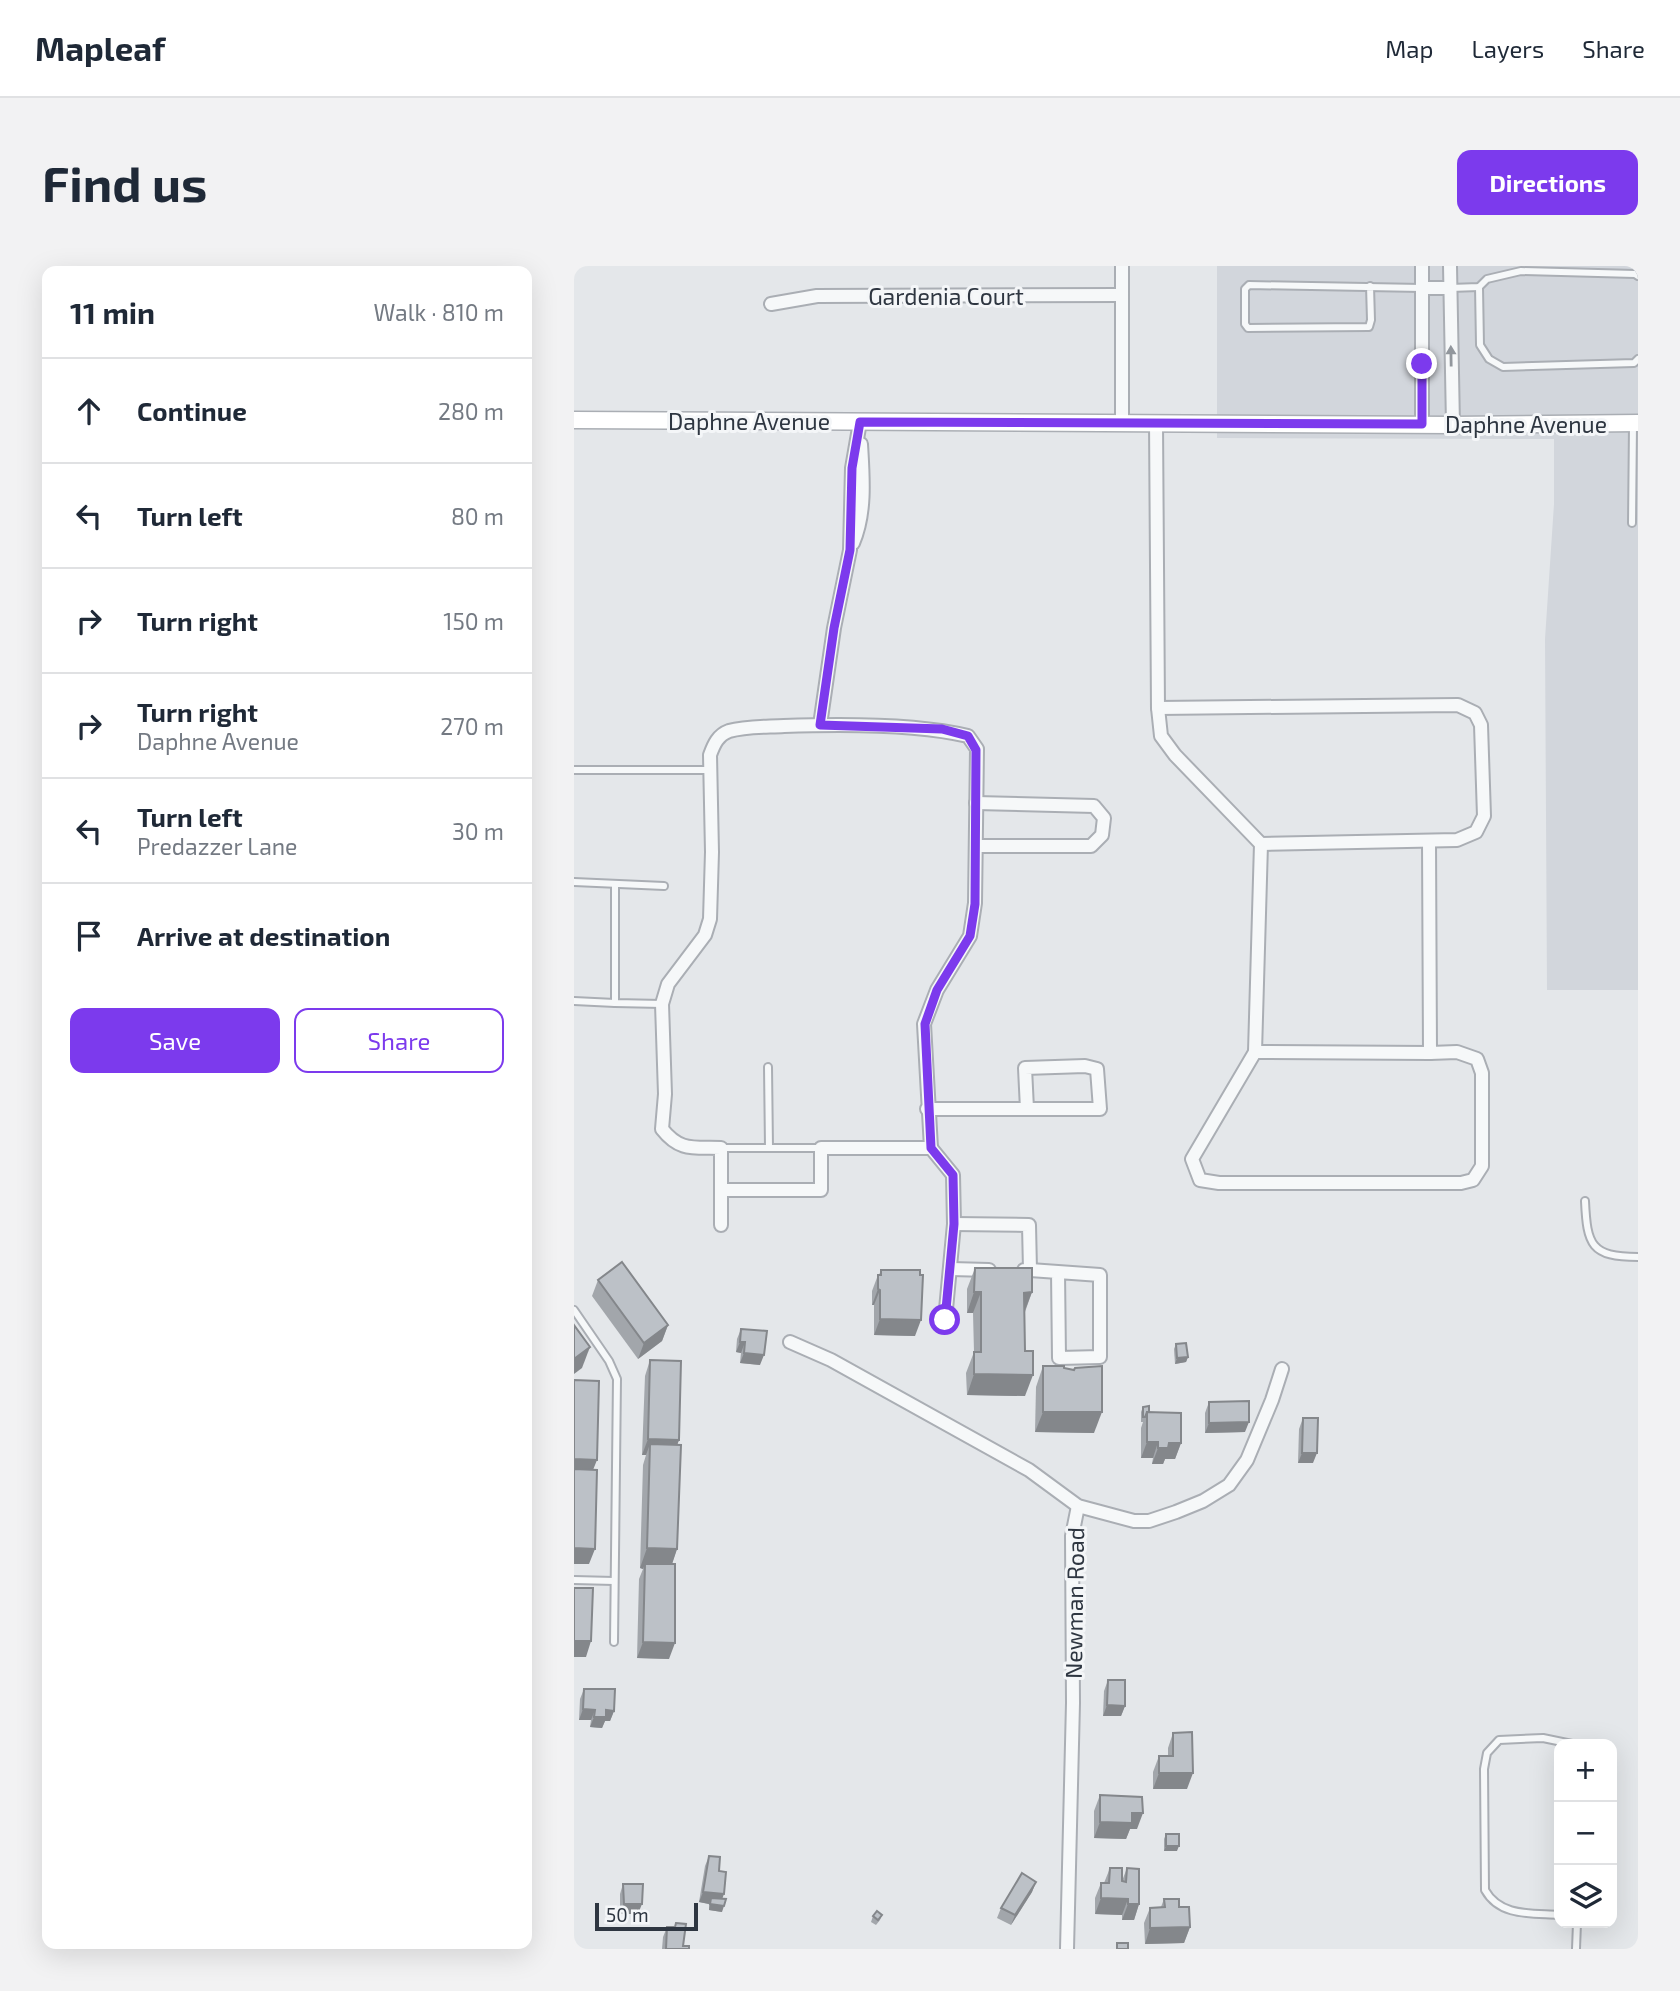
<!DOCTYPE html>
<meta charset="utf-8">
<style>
body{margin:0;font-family:"Exo 2",sans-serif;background:#f2f2f3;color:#1f2937}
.controls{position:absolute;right:21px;bottom:21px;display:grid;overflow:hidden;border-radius:14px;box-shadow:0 7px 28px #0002}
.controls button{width:63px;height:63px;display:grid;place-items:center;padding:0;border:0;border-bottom:2px solid #e0e1e3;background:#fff;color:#1f2937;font:35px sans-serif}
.scale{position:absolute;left:21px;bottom:18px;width:103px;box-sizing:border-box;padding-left:7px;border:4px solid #2e3641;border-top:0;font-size:19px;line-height:24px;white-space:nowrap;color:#2e3641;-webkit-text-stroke:5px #f4f6f8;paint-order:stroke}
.stop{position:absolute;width:21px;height:21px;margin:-16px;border:5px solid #7c3aed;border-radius:50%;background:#fff}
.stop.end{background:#7c3aed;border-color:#fff;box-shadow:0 2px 7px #0008}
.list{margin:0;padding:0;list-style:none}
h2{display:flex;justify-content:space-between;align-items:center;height:91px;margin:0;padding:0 28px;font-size:30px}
h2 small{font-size:23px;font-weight:400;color:#747a83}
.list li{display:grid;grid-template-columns:46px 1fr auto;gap:21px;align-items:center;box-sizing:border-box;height:105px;padding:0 28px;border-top:2px solid #e0e1e3}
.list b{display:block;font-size:26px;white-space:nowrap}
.list p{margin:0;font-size:23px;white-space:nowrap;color:#747a83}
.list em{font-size:23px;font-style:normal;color:#747a83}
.actions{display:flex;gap:14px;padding:21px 28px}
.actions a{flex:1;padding:16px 0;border:2px solid #7c3aed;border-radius:14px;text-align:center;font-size:24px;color:#7c3aed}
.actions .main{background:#7c3aed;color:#fff}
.icon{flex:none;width:38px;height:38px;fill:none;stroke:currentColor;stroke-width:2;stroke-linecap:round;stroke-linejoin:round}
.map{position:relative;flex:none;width:1064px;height:1683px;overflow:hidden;border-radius:14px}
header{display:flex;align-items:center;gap:42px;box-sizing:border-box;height:98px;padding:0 35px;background:#fff;border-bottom:2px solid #e0e1e3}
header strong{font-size:33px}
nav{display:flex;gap:38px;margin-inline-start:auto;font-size:24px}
.intro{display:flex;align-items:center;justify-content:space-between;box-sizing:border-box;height:168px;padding:0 42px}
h1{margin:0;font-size:49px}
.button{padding:18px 32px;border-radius:14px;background:#7c3aed;color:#fff;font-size:24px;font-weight:700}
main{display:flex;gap:42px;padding:0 42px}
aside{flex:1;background:#fff;border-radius:14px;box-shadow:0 7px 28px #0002}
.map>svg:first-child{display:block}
.built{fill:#d2d6dc}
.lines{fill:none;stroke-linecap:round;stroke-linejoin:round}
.lane-casing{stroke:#aaaeb4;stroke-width:10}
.street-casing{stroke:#aaaeb4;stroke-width:16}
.secondary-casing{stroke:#aaaeb4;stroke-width:19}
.lane{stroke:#f6f8f9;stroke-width:6}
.street{stroke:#f6f8f9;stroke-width:12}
.secondary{stroke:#fff;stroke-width:16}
.wall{fill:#a2a6ab}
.shaded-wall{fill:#84878b}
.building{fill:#bcc1c7;stroke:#84878b;stroke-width:2}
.oneway{fill:#92979d}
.route{stroke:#7c3aed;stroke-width:9}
.labels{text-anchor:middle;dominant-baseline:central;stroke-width:6;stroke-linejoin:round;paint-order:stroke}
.street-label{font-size:23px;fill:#2e3641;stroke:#f4f6f8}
</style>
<header>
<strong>Mapleaf</strong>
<nav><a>Map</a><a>Layers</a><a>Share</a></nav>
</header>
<div class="intro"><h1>Find us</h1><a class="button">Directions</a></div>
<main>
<aside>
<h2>11 min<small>Walk · 810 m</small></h2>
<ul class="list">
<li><svg class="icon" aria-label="ahead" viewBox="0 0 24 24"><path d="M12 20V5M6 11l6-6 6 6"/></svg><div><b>Continue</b></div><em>280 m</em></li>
<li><svg class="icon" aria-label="left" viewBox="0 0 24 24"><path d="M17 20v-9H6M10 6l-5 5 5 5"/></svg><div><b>Turn left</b></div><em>80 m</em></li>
<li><svg class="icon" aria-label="right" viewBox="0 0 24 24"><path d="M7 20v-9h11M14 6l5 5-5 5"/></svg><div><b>Turn right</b></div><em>150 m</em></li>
<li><svg class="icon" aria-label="right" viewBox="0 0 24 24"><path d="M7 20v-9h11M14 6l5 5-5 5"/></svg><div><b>Turn right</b><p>Daphne Avenue</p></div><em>270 m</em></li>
<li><svg class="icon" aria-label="left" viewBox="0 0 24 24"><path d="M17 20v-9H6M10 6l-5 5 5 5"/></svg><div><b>Turn left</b><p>Predazzer Lane</p></div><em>30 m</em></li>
<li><svg class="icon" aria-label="arrive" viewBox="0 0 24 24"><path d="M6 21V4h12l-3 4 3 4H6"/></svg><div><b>Arrive at destination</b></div></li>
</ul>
<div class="actions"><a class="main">Save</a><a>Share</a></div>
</aside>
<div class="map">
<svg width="1064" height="1683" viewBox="0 0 1064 1683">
<rect width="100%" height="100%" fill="#e4e7ea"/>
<path class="built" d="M643 0H1064V724H973L971 373 980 238V173L643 172Z"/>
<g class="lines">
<g class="lane-casing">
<g id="lane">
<path d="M796 20 797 54 795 61 674 62 671 58V23L675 19 848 22"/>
<path d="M905 21 906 79 915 93 929 101 1060 97 1064 93"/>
<path d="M876 22 905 21 913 13 947 5 1061 8 1064 10"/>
<path d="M1058 257 1059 159"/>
<path d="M0 504H135"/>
<path d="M0 616 90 620"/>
<path d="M41 618V737L88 738"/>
<path d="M0 735 41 737"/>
<path d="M194 801 195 882"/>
<path d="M147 882H247"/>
<path d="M1011 935C1013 979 1017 991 1064 991"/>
<path d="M0 1044 35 1095 43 1113 40 1376"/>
<path d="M0 1314 40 1315"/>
<path d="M985 1649C958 1647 926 1651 911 1624L910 1503 913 1487 925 1474 969 1472 998 1478"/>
<path d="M1002 1683 1003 1657"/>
</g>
</g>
<g class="street-casing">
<g id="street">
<path d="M548 0V156"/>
<path d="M848 0V158"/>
<path d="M876 0 879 159"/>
<path d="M848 22H876"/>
<path d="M197 38 243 30 547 29"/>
<path d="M582 156 584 442 587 470 601 489 687 578 681 786 618 893 626 914 645 917H887L899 914 908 900V807L903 793 883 786 856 787 855 575"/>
<path d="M279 277C292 247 289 211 287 178"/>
<path d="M584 442 884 439 901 447 907 459 910 550 902 566 883 574 687 578"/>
<path d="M246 459 260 362 276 284 278 202 286 156"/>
<path d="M402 537 520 540 530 552 528 569 517 580H402"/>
<path d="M681 786 856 787"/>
<path d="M353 843H526L523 803 511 800 451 802 453 843"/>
<path d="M147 924H247V882H357L379 909 380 958 371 1054"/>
<path d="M380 958 455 959 456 1004H450"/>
<path d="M147 959V882C120 881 106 886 88 863L91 828 88 738 94 718 131 669 136 653 138 586 136 489C140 478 144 469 155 465 172 460 192 461 210 460 265 458 340 457 394 470L403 483 401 637 396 670 363 724 350 758 357 882"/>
<path d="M377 1003 415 1004"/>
<path d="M456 1004 526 1009V1091L485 1092 484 1006"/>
<path d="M216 1076 257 1094 455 1204 504 1240 560 1255H575L602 1246 629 1235 655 1219 673 1194 698 1134 708 1103"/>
<path d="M493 1683 499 1437 498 1270 504 1240"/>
</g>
</g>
<g class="secondary-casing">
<path id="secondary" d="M0 154 879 159 1064 157"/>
</g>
<use href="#lane" class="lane"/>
<use href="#street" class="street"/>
<use href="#secondary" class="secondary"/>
</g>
<g class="wall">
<path d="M401 1002 458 1026 451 1046V1130L393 1129 392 1107 400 1086 399 1047H393V1023Z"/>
<path d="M307 1004 341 1070 300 1069V1039H298V1025L304 1009H305Z"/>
<path d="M24 1014 94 1059 88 1075 64 1093 18 1030Z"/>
<path d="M167 1063 186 1099 166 1097 167 1087 162 1086 163 1073Z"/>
<path d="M602 1078 614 1091 612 1096 601 1098 600 1083Z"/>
<path d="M76 1094 105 1174 103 1179V1283L98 1298 95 1393 63 1392 65 1313 69 1303 66 1302 69 1199 72 1189H68L71 1110Z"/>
<path d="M469 1100 490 1102 520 1167 461 1166 462 1121Z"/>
<path d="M635 1136 671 1166 631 1167V1147Z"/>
<path d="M569 1141 607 1177 601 1193H591L589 1198H578L579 1192H567V1162L569 1156H567V1146Z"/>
<path d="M729 1152 739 1197H724L725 1163Z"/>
<path d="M534 1414 551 1440 547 1450H529L530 1425Z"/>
<path d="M10 1423 40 1445 36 1455H31L28 1462 16 1461 17 1454H5L6 1433Z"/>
<path d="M599 1467 613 1523H579V1506L585 1490H594V1482Z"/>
<path d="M526 1529 563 1563H556L552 1573 520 1572V1545Z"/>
<path d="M592 1568 603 1585H590V1573Z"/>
<path d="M135 1590 145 1605 148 1646 135 1644V1638L125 1636 131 1600Z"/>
<path d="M536 1602 548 1615 553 1602 565 1638 560 1654H548V1649L521 1648V1632L527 1617H530Z"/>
<path d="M462 1616 458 1626 437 1659 423 1652 427 1642Z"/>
<path d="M49 1618 64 1648H46V1628Z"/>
<path d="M590 1633 605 1641 616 1661 610 1677 571 1678 570 1657 576 1642 587 1641Z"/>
<path d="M308 1649 306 1654 302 1659 297 1656 299 1650Z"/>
<path d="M93 1661 109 1680 115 1683H88L89 1671Z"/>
</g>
<g class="shaded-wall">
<path d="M304 1023 306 1024 300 1039H298Z"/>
<path d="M400 1026H407L399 1047H393Z"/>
<path d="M458 1026 450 1047V1027Z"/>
<path d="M306 1053 347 1054 341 1070 300 1069Z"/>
<path d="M94 1059 88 1075 64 1093 70 1077Z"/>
<path d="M166 1076H171L167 1087 162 1086Z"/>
<path d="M16 1081 8 1102 0 1108V1093Z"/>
<path d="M170 1087 190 1089 186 1099 166 1097Z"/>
<path d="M614 1091 612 1096 601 1098 603 1092Z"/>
<path d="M400 1108 459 1109 451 1130 393 1129Z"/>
<path d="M469 1146H528L520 1167 461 1166Z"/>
<path d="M675 1156 671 1166 631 1167 635 1157Z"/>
<path d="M74 1173 105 1174 99 1190 76 1178 72 1189H68Z"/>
<path d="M573 1176H584L579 1192H567Z"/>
<path d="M595 1177H607L601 1193H591L589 1198H578L584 1182Z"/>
<path d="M728 1187H743L739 1197H724Z"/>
<path d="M0 1193 23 1194 17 1209H0Z"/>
<path d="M0 1282 21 1283 15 1298H0Z"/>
<path d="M73 1282 103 1283 96 1304 71 1298 69 1303 66 1302Z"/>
<path d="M0 1375H17L12 1391H0Z"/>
<path d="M69 1376 101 1377 95 1393 63 1392Z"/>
<path d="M533 1439 551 1440 547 1450H529Z"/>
<path d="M9 1443 21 1444 17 1454H5Z"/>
<path d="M32 1444 40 1445 36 1455H31L28 1462 16 1461 20 1451Z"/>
<path d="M585 1507H619L613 1523H579Z"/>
<path d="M558 1547H569L563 1563H556L552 1573 520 1572 526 1556Z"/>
<path d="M592 1580H605L603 1585H590Z"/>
<path d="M462 1616 458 1626 437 1659 441 1649Z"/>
<path d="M129 1626 150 1628 146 1639 137 1632 135 1638 125 1636Z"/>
<path d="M527 1632 554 1633 548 1649 521 1648Z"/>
<path d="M50 1638H68L64 1648H46Z"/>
<path d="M136 1638 150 1640 148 1646 135 1644Z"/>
<path d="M554 1638H565L560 1654H548Z"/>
<path d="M616 1661 610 1677 571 1678 576 1662Z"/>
</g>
<g class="building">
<path d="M48 996 94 1059 70 1077 24 1014Z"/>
<path d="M401 1002H458V1026L450 1027 451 1085H459V1109L400 1108V1086H407V1026H400Z"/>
<path d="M307 1004H346V1009H349L347 1054 306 1053V1024L304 1023V1009H307Z"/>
<path d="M0 1059 16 1081 0 1093Z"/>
<path d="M167 1063 193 1065 190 1089 170 1087 171 1076H166Z"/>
<path d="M612 1077 614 1091 603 1092 602 1078Z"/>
<path d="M76 1094 107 1095 105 1174 74 1173Z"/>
<path d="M469 1100H490V1102L500 1104 501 1102 528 1100V1146H469Z"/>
<path d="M0 1114 25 1115 23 1194 0 1193Z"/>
<path d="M675 1135V1156L635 1157V1136Z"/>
<path d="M575 1140V1146H573L571 1151H569V1141Z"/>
<path d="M573 1146 607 1147V1177H595L594 1182H584V1176H573Z"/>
<path d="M729 1152H744L743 1187H728Z"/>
<path d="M76 1178 107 1179 103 1283 73 1282Z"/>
<path d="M0 1203 23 1204 21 1283 0 1282Z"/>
<path d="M71 1298H101V1377L69 1376Z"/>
<path d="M0 1322H19L17 1375H0Z"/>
<path d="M534 1414H551V1440L533 1439Z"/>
<path d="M10 1423H41L40 1445 32 1444V1451H20L21 1444 9 1443Z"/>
<path d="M618 1466 619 1507H585V1490H599V1467Z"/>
<path d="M526 1529 568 1531 569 1547H558V1557L526 1556Z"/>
<rect x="592" y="1568" width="13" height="12"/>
<path d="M135 1590 146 1591 145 1605 152 1606 150 1628 129 1626Z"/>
<path d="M536 1602H548V1615L552 1616 553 1602 565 1603V1638H554V1633L527 1632V1617H535Z"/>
<path d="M448 1607 462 1616 441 1649 427 1642Z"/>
<path d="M49 1618H69L68 1638H50Z"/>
<path d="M137 1632 152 1633 150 1640 136 1638Z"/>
<path d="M590 1633H605V1641H615L616 1661 576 1662V1642L591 1641Z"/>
<path d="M303 1645 308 1649 304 1654 299 1650Z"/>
<path d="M102 1657 112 1658 109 1680H115V1683H92L93 1661H101Z"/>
<rect x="543" y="1677" width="11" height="6"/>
</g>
<defs><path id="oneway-solid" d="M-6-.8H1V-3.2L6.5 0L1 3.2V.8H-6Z" transform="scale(1.75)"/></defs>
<use class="oneway" href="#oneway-solid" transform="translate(877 90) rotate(-91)"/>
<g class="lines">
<path class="route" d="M371 1054 380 958 379 909 357 882 351 758 363 724 396 670 401 638 402 484 394 470 368 463 246 459 260 362 276 284 278 202 286 156 848 158V98"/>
</g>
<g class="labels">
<g class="street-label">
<text x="372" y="30">Gardenia Court</text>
<text x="175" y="155">Daphne Avenue</text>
<text x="952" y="158">Daphne Avenue</text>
<text transform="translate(500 1337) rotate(-89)">Newman Road</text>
</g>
</g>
</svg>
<div class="controls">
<button>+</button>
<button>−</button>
<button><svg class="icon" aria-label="layers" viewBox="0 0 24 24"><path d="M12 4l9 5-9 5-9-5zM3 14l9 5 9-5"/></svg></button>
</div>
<div class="scale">50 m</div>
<div class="stop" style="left:371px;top:1054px"></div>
<div class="stop end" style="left:848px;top:98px"></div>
</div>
</main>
